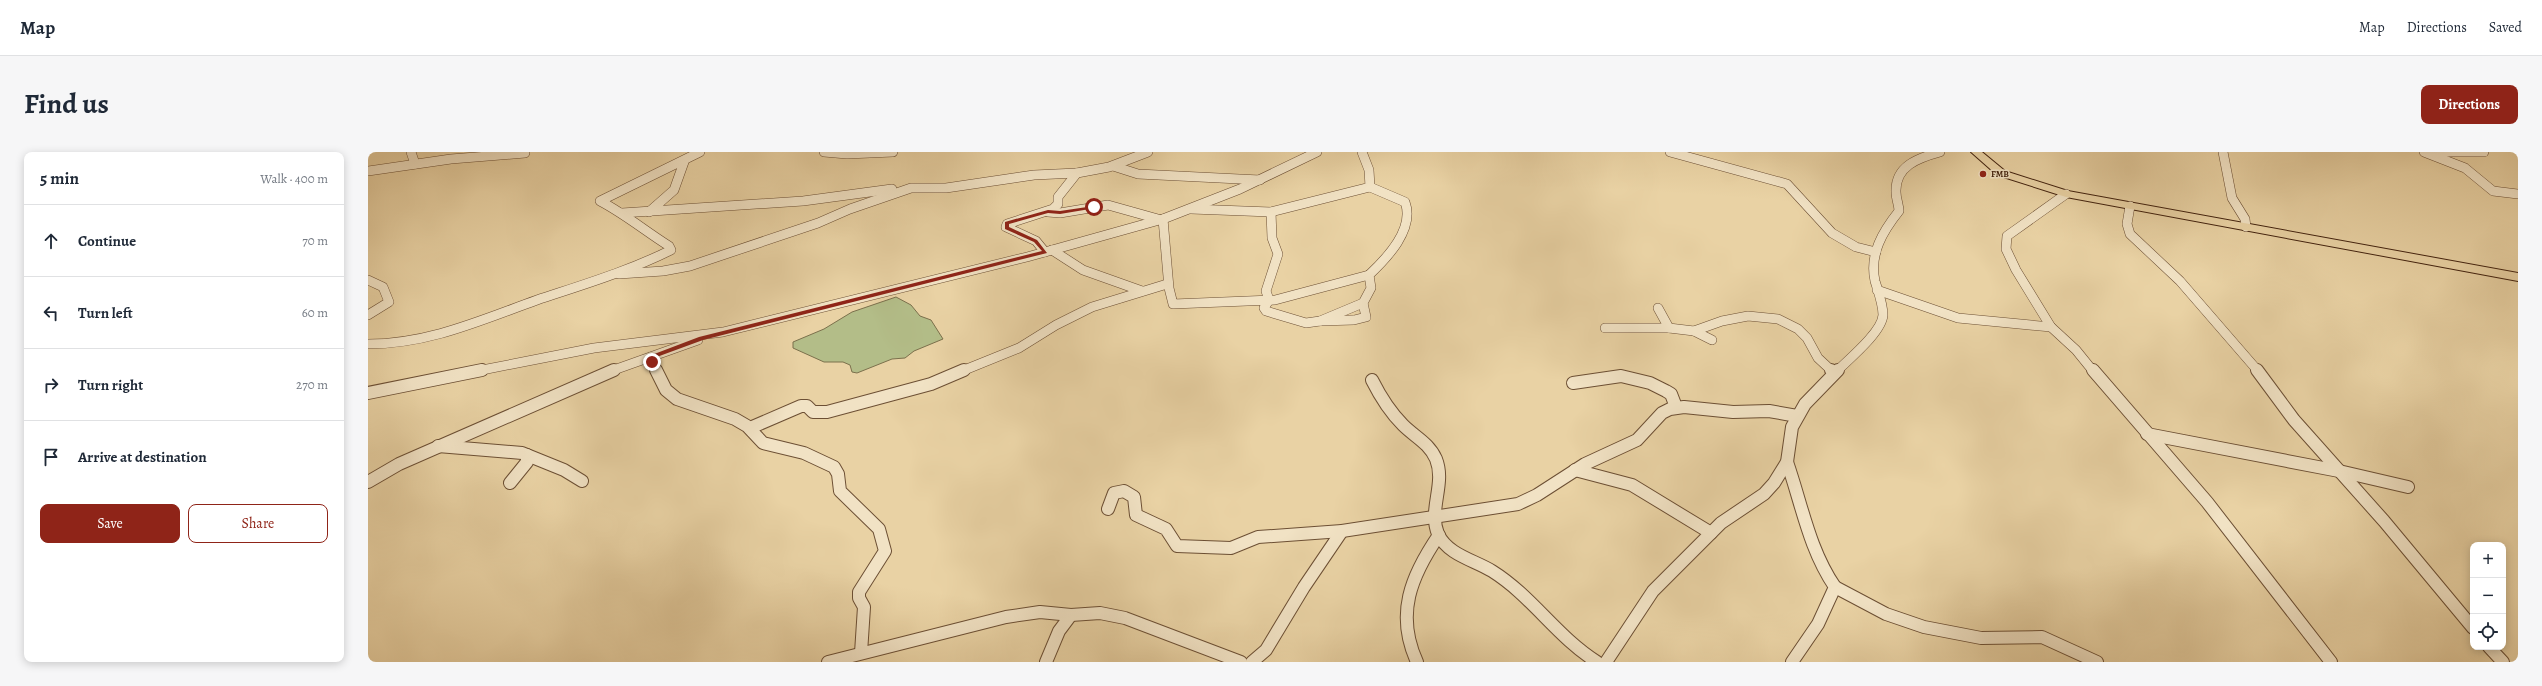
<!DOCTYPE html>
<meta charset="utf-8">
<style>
body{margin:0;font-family:Alegreya,serif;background:#f6f6f7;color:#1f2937}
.controls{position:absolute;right:12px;bottom:12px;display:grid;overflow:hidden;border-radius:8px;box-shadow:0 2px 10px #0003}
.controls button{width:36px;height:36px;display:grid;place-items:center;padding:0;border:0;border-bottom:1px solid #e0e1e3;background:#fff;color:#1f2937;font:20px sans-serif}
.stop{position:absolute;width:12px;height:12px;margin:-9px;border:3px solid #8f2418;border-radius:50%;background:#fff}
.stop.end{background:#8f2418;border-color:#fff;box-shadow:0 1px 4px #0008}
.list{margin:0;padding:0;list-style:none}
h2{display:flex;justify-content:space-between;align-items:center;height:52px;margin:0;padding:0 16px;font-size:17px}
h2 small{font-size:13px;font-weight:400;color:#747a83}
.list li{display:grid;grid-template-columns:26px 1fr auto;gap:12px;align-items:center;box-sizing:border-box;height:72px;padding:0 16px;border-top:1px solid #e0e1e3}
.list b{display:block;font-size:15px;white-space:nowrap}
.list em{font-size:13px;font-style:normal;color:#747a83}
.actions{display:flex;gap:8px;padding:12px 16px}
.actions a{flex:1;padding:9px 0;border:1px solid #8f2418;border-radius:8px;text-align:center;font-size:14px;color:#8f2418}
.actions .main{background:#8f2418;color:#fff}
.icon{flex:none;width:22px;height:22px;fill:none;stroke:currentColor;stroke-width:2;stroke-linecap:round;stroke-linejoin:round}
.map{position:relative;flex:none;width:2150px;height:510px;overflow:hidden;border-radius:8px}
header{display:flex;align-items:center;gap:24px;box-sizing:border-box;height:56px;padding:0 20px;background:#fff;border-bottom:1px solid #e0e1e3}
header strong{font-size:19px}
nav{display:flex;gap:22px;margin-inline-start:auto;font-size:14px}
.intro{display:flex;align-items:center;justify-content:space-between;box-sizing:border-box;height:96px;padding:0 24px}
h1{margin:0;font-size:28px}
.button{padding:10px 18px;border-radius:8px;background:#8f2418;color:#fff;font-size:14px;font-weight:700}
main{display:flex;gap:24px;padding:0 24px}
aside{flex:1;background:#fff;border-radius:8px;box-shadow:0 2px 10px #0003}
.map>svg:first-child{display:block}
.green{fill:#b3bd88;stroke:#7b704c}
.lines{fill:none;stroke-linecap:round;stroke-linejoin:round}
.minor-far1-casing{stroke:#6c4f34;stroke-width:10}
.minor-casing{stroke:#6c4f34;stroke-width:14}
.major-casing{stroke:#43230f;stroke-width:2}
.minor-far1{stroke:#f1e2c4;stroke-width:9}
.minor{stroke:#f1e2c4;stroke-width:12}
.major{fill:#e9d2a4;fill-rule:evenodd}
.route{fill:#8f2418}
.poi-dot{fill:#8f2418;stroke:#f1e2c4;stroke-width:1.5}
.labels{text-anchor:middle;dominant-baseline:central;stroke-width:3;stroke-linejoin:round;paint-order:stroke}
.far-poi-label{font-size:9px;font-weight:bold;fill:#43230f;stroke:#f1e2c4;text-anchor:start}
</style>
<header>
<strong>Map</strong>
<nav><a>Map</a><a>Directions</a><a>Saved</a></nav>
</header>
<div class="intro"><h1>Find us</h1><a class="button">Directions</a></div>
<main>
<aside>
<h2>5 min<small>Walk · 400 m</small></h2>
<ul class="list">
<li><svg class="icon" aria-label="ahead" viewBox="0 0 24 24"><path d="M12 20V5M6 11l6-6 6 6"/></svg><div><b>Continue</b></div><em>70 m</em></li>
<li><svg class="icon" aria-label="left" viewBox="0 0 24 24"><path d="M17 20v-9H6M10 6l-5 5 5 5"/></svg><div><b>Turn left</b></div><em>60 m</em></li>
<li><svg class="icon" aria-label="right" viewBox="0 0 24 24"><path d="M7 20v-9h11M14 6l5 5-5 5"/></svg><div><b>Turn right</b></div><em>270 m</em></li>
<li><svg class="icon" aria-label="arrive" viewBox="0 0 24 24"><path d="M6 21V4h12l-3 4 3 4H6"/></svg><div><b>Arrive at destination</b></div></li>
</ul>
<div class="actions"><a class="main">Save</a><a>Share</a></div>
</aside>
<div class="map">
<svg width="2150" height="510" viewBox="0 0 2150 510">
<rect width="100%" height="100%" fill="#e9d2a4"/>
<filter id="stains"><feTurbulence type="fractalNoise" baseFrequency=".005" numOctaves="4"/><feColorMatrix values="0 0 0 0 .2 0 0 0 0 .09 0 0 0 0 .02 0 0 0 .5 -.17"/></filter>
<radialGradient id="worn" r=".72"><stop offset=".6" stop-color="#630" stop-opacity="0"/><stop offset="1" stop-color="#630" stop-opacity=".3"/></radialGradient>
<path class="green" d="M528 145 543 153 552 164 563 168 575 187 546 199 537 206 524 207 489 221 484 220 482 213 475 210H456L425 196V190L456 177 484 160Z"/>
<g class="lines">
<g class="minor-far1-casing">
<g id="minor-far1">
<path d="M43 0 47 12"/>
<path d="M456 0 479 2 525 0"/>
<path d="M1302 0 1419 32 1464 81 1488 95 1508 100"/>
<path d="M1855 0 1864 46 1877 67 1878 75"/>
<path d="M2056 0 2097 16 2125 39 2150 42"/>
<path d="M2066 0H2116"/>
<path d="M745 14 770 22 892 28"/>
<path d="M0 19 83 7 157 1"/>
<path d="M1698 42 1639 84 1638 97 1648 118 1683 175 1708 198 1725 219"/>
<path d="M1762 54 1759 72 1762 82 1812 129 1890 219"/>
<path d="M823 57 903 60 1002 35 1001 18 994 0"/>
<path d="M281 60 306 38 316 10"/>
<path d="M680 60 692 61 740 53 790 67"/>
<path d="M903 60 904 86 910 102 898 139 901 148 896 156 898 159 938 171 952 169 995 151"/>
<path d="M254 61 435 49 524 37"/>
<path d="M795 67 801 136 805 152 907 148 1001 123"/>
<path d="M684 98 715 118 774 139"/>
<path d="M677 100 668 89 638 75 639 72 685 57 690 52V45L709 21 741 15 780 0"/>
<path d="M251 122 295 119 322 114 450 71 482 57 543 36H578L666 23 709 21"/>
<path d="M0 128 15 135 21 150 0 163"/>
<path d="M1509 138 1590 166 1683 175"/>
<path d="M1290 156 1301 176 1326 179 1354 169 1380 164 1410 167 1430 177 1439 186 1450 206 1464 219"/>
<path d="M952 169 986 168 998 165 995 151 1003 136 1001 123C1019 106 1047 77 1037 50L1002 35"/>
<path d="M1237 176H1301"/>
<path d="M1326 179 1344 188"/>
<path d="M0 192C61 192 113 168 169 148 214 133 261 119 303 98L301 94C277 79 257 62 232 49L332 0"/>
<path d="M283 205 289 219"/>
<path d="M109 219 226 196 355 180 659 105 795 67 872 37 949 0"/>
<path d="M243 219 330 188"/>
<path d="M594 219 651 196 688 173 724 155 799 132"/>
<path d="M1469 219C1481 207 1514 180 1515 163 1515 152 1510 139 1507 129 1501 102 1515 79 1531 59 1531 53 1528 47 1528 40 1527 14 1550 6 1572 0"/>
</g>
</g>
<g class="minor-casing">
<g id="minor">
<path d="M288 218 298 238 309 247 367 267 379 274 395 291 436 301 466 315 470 322 472 339 511 377 517 399 491 440V446L496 455 493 501"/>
<path d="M1463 218 1466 221"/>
<path d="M1725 218 1839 350 1963 510"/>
<path d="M1889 218 1926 268 2016 369 2105 476"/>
<path d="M1004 228C1012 244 1022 260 1035 273 1047 285 1061 291 1068 307 1078 332 1060 357 1070 382 1080 403 1106 408 1124 419 1164 444 1189 485 1229 510"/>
<path d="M1205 231 1253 224 1282 231 1298 239 1303 242 1308 255"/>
<path d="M0 241 114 218"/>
<path d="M382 276 433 254H439L445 260H459L563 232 596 218"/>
<path d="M1779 282 1971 319 2040 335"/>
<path d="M70 294 154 301 196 318 214 329"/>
<path d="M1419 310C1434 353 1441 397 1467 435L1450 472 1424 510"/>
<path d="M1207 318 1264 333 1343 381"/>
<path d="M0 330 31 312 246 218"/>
<path d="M142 331 159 310V303"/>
<path d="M740 357 746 341 756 339 766 345 768 363 798 377 809 394 863 396 890 385 974 379 1150 352 1169 343 1217 312 1269 288 1294 261 1302 257 1316 255 1365 260 1401 259 1429 264"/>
<path d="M1467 435 1518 462 1556 475 1613 486 1674 485 1729 510"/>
<path d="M2121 495 2135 510"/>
<path d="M460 510 638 465 672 460 703 463 732 461 757 466 873 510"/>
<path d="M678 510 691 479 703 463"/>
<path d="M884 510 898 498 936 435 974 379"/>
<path d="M1049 510C1027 462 1043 424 1071 383"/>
<path d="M1238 510 1285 439 1353 371 1396 342 1406 331 1419 310 1424 275 1437 252 1470 218"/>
</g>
</g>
<g class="major-casing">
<path id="major" d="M1603 0H1614L1637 19 1700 39 2150 121V129L1698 45 1629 23Z"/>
</g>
<use href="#minor-far1" class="minor-far1"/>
<use href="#minor" class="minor"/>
<use href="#major" class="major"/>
</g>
<path class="route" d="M726 54 728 56 692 62 680 61 641 72V75L669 88 679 101 335 188 286 206V211L281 210V204L331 185 674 99 666 90 637 77V70L680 58 692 59Z"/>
<circle class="poi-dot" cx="1615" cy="22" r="4"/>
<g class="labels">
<g class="far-poi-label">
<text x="1623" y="22">FMB</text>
</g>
</g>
<rect width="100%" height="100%" filter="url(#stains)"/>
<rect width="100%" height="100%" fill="url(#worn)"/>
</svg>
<div class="controls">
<button>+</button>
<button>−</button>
<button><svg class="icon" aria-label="locate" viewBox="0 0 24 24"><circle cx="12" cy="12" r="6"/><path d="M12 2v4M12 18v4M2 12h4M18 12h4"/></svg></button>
</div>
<div class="stop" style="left:726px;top:55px"></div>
<div class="stop end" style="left:284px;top:210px"></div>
</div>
</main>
